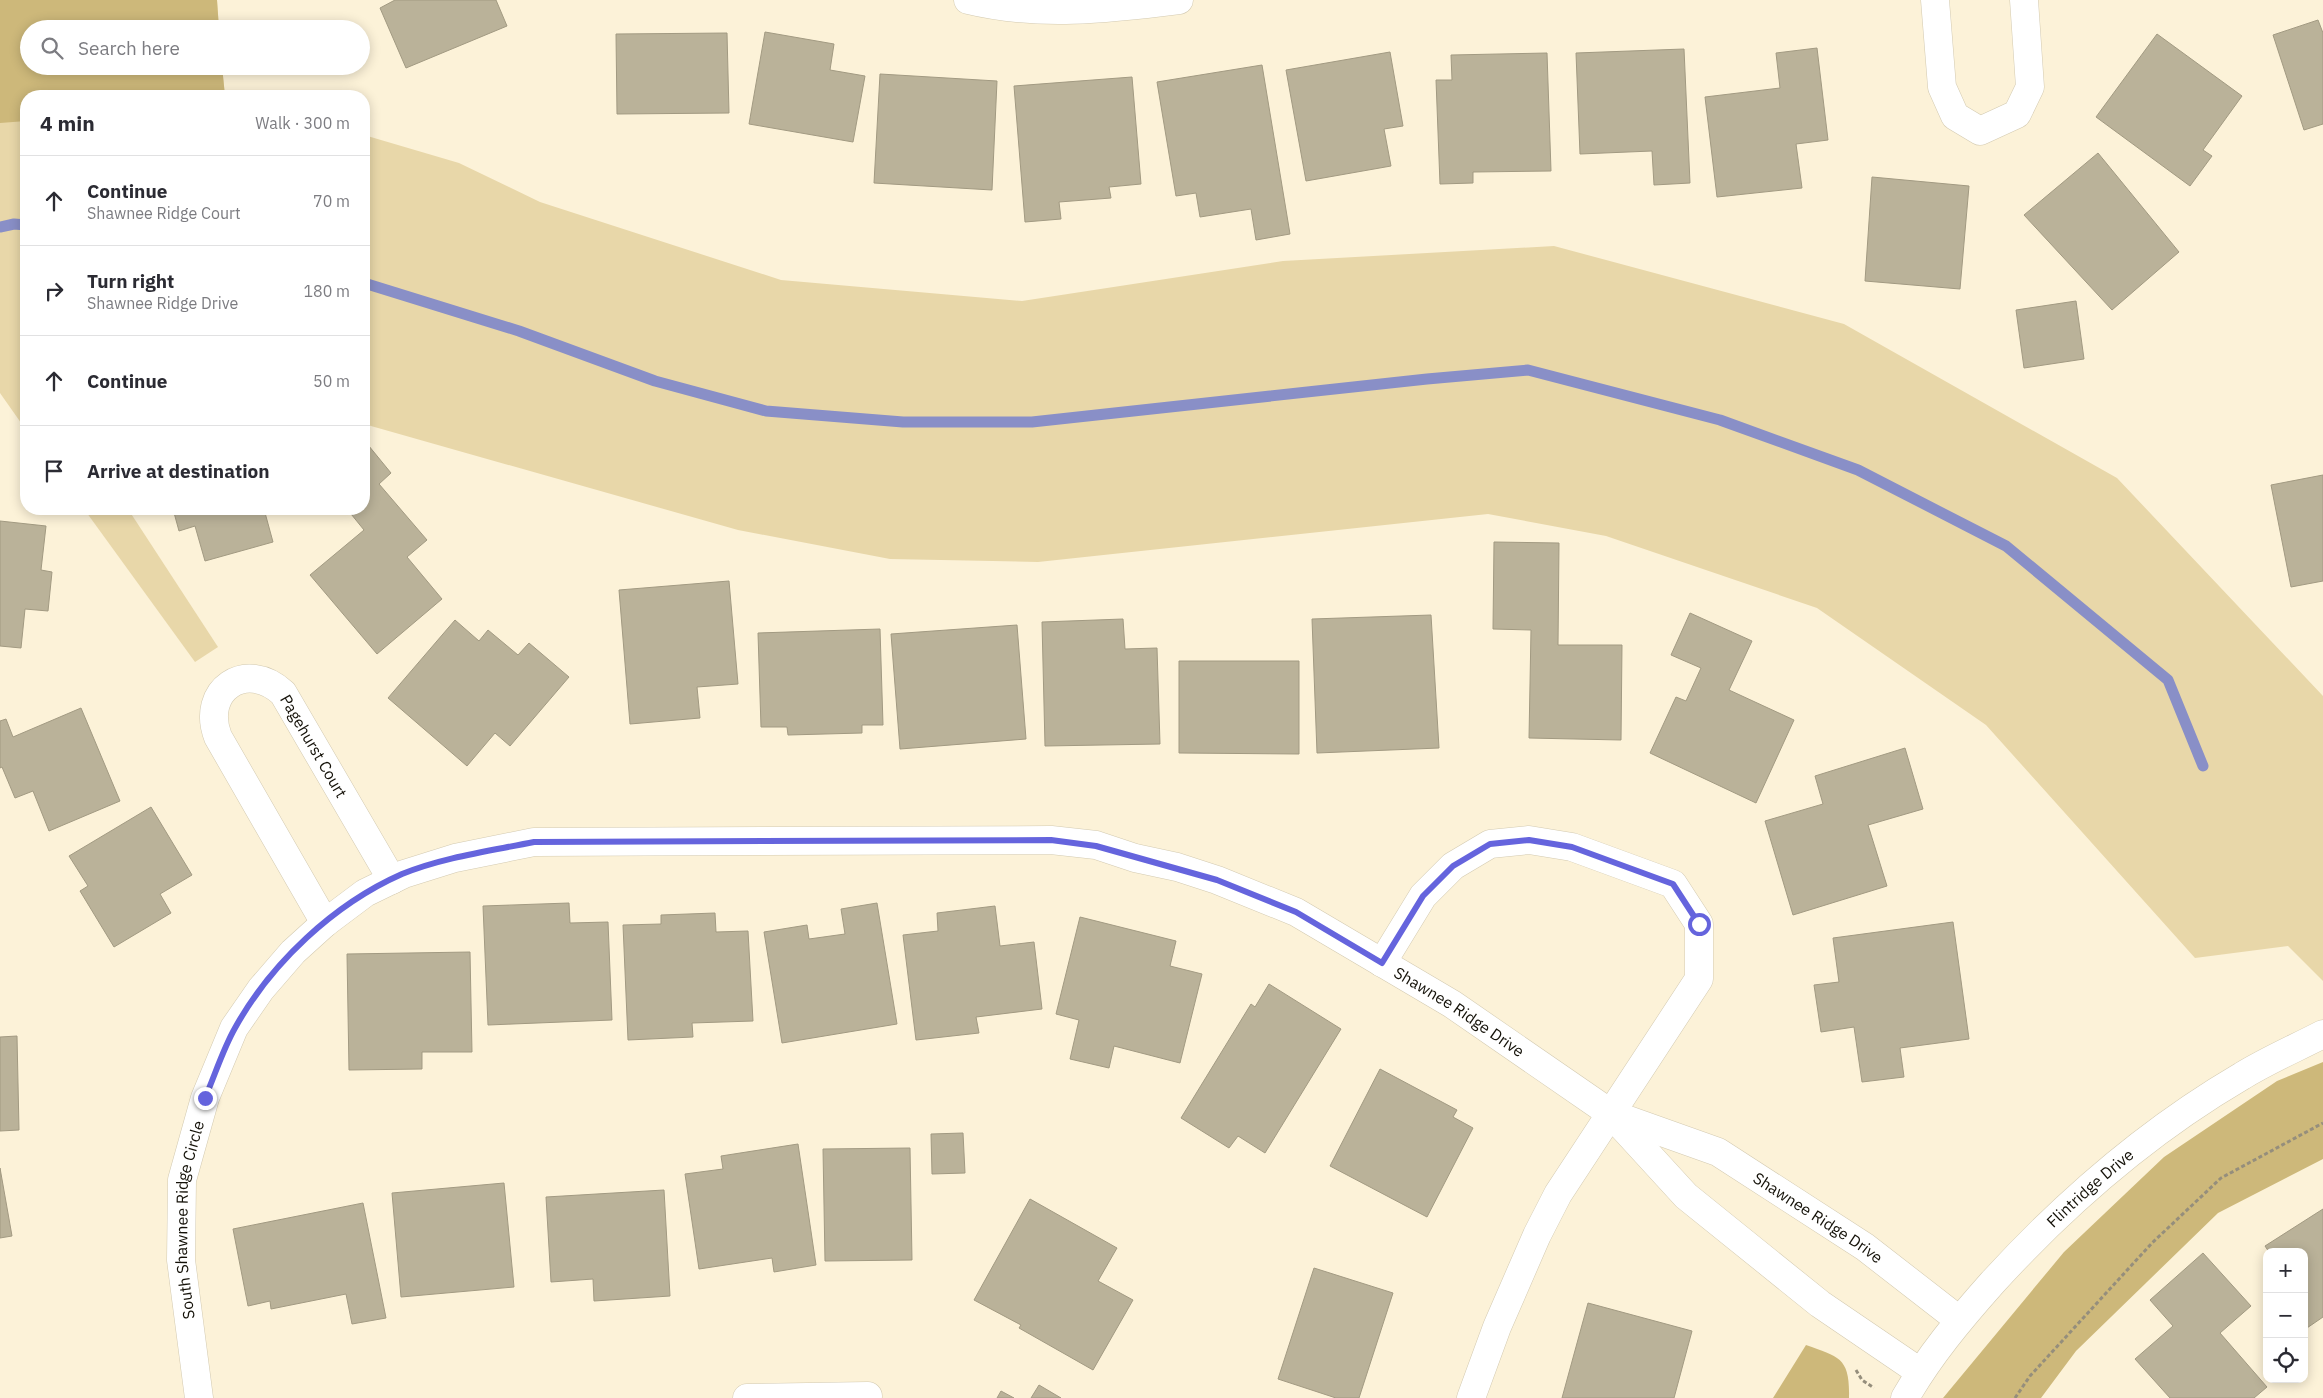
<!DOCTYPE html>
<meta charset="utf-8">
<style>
body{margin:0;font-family:"IBM Plex Sans",sans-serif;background:#f7f7f7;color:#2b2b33}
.controls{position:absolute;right:15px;bottom:15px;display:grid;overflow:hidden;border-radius:10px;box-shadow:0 2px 12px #0003}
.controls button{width:45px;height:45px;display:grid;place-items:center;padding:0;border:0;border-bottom:1px solid #e1e1e2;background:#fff;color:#2b2b33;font:25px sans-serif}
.stop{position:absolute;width:15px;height:15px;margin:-11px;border:4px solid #6564dd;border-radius:50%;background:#fff}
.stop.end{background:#6564dd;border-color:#fff;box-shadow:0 1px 5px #0008}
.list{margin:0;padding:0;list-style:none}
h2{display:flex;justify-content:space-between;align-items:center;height:65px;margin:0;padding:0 20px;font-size:21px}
h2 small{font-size:16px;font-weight:400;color:#7c7c81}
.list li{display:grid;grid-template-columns:32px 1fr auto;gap:15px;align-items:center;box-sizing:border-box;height:90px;padding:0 20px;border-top:1px solid #e1e1e2}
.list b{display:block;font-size:19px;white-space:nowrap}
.list p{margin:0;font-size:16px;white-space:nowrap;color:#7c7c81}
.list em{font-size:16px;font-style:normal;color:#7c7c81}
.icon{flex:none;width:28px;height:28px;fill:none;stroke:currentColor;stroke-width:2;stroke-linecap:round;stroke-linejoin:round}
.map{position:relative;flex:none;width:2323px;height:1398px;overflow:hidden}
.search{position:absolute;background:#fff;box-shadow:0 2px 12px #0003;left:20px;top:20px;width:350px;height:55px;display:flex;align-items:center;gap:12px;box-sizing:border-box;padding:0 18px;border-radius:28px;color:#7c7c81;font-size:19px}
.panel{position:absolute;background:#fff;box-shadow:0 2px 12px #0003;left:20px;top:90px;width:350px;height:425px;border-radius:20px}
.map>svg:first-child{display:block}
.green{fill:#e8d7a9}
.forest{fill:#cdb87a}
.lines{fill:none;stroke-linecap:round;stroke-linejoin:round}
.stream{stroke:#898fc7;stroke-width:11}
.building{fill:#bab299;stroke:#a29a82}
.minor-casing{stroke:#d3cab1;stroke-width:29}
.path{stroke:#958e7c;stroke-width:3;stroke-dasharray:4 2.5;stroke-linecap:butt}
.minor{stroke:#fff;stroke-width:28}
.route{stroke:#6564dd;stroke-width:6}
.labels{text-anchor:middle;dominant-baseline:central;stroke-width:4;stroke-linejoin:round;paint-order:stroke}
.street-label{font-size:16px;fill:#141108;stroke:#fff}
</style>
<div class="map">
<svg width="2323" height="1398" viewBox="0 0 2323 1398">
<rect width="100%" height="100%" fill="#fcf2d8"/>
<g class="green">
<path d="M0 0H217L219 29H29V66H222L225 96H26V430L0 393Z"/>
<path d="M364 135 459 163 540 202 781 280 1022 301 1283 261 1554 246 1844 324 2117 478 2323 696V981L2288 946 2195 958 1986 725 1817 608 1606 536 1488 514 1038 562 890 559 738 530 364 424Z"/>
<path d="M84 509H128L218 647 195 662Z"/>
</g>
<g class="forest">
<path d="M0 0H217L219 29H29V66H222L225 96H26V121L0 123Z"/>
<path d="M2323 1062V1159L2218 1213 2076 1351 2041 1398H1943L2064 1252 2164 1157 2277 1081Z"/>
<path d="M1806 1345C1840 1357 1850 1358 1849 1398H1773Z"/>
</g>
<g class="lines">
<g class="stream">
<path d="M0 227 14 224 26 225"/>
<path d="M364 283 519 331 655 381 766 411 903 422H1032L1427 379 1528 370 1720 420 1858 470 2006 546 2168 680 2203 766"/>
</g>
</g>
<g class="building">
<path d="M395 0H496L507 26 406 68 380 8Z"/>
<path d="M2318 20 2323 33V124L2304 130 2273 35Z"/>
<path d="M765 32 834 44 830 70 865 76 853 142 749 124Z"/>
<path d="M727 33 729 113 617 114 616 34Z"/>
<path d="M2157 34 2242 96 2203 150 2212 156 2190 186 2096 117Z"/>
<path d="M1817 48 1828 140 1796 144 1802 188 1717 197 1705 97 1780 88 1776 53Z"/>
<path d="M1684 49 1690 183 1654 185 1652 151 1580 154 1576 53Z"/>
<path d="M1390 52 1403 126 1384 129 1391 166 1306 181 1286 70Z"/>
<path d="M1547 53 1551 171 1473 172V183L1440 184 1436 80H1452L1451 55Z"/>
<path d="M1262 65 1290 234 1256 240 1251 209 1200 217 1196 193 1176 196 1157 82Z"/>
<path d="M880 74 997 81 992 190 874 183Z"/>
<path d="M1132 77 1141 184 1109 187 1111 198 1059 202 1061 219 1025 222 1014 86Z"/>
<path d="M2098 153 2179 252 2112 310 2024 215Z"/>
<path d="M1872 177 1969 186 1960 289 1865 281Z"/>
<path d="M2076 301 2084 359 2024 368 2016 310Z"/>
<path d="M364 440 391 473 379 484 427 540 407 557 442 599 377 654 310 575 364 530 347 509H364Z"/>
<path d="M2323 475V581L2291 587 2271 485Z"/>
<path d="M173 509H264L273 542 205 561 195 526 179 531Z"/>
<path d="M0 521 46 526 41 570 52 572 48 611 25 609 21 648 0 646Z"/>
<path d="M1494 542 1559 543 1558 645H1622L1621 740 1529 738 1531 630 1493 629Z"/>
<path d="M729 581 738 684 697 687 700 718 630 724 619 590Z"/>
<path d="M1690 613 1752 641 1729 690 1794 720 1756 803 1650 753 1676 697 1686 701 1701 668 1671 655Z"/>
<path d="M1431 615 1439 748 1317 753 1312 619Z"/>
<path d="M1123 619 1125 649 1157 648 1160 744 1045 746 1042 622Z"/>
<path d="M455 620 479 641 488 630 518 655 529 643 569 677 510 746 495 733 467 766 388 698Z"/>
<path d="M1017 625 1026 739 900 749 891 634Z"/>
<path d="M880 629 883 725H862V733L788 735 787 727H761L758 633Z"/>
<path d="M1179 661H1299V754L1179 753Z"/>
<path d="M81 708 120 801 49 831 33 791 15 798 2 767 0 768V721L6 719 13 737Z"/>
<path d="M1905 748 1923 809 1868 825 1887 886 1793 915 1765 821 1823 804 1815 776Z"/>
<path d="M151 807 192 875 160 894 171 913 114 947 80 891 88 886 69 856Z"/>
<path d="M569 903 570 923 608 922 612 1020 488 1025 483 906Z"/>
<path d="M877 903 897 1024 782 1043 764 932 807 925 809 939 845 934 841 909Z"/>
<path d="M995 906 1000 946 1034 942 1042 1009 976 1017 979 1033 916 1040 903 935 938 931 937 913Z"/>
<path d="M715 913 716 932 748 931 753 1021 692 1023 693 1037 628 1040 623 925 661 924V915Z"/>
<path d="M1080 917 1176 941 1170 966 1202 974 1180 1063 1114 1046 1109 1068 1070 1059 1079 1020 1056 1014Z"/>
<path d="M1953 922 1969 1039 1900 1048 1904 1077 1862 1082 1854 1027 1821 1032 1814 985 1839 982 1833 938Z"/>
<path d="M470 952 472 1052H422V1069L349 1070 347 954Z"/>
<path d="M1269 984 1341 1029 1265 1153 1238 1136 1229 1148 1181 1118 1251 1004 1255 1007Z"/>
<path d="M17 1036 19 1130 0 1131V1037Z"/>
<path d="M1380 1069 1457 1110 1453 1117 1473 1128 1427 1217 1330 1166Z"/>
<path d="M963 1133 965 1173 932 1174 931 1134Z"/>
<path d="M798 1144 816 1265 774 1272 772 1258 699 1269 685 1174 723 1169 721 1156Z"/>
<path d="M910 1148 912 1260 825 1261 823 1149Z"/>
<path d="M0 1168 12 1236 0 1238Z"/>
<path d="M504 1183 514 1287 401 1297 392 1193Z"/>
<path d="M664 1190 670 1296 594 1301 593 1279 551 1282 546 1197Z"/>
<path d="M1030 1199 1117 1248 1098 1281 1133 1300 1093 1370 1019 1328 1021 1325 974 1300Z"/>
<path d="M363 1203 386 1318 352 1324 346 1294 271 1309 270 1301 248 1306 233 1229Z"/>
<path d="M2323 1209V1317L2304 1330V1252H2269L2265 1246Z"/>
<path d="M2203 1253 2251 1306 2220 1333 2267 1387 2254 1398H2170L2135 1359 2173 1326 2150 1300Z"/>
<path d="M1314 1268 1393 1293 1359 1398H1336L1278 1379Z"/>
<path d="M1588 1303 1692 1331 1674 1398H1562Z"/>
<path d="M1039 1385 1061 1398H1031Z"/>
<path d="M1001 1391 1014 1398H997Z"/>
</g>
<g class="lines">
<g class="minor-casing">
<g id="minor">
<path d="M968 0C1038 17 1108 9 1179 0"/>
<path d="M1935 0 1942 87 1955 116 1980 131 2017 114 2030 87 2024 0"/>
<path id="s1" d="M325 923 218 737C200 690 246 659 283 693L392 880"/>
<path d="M1382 963 1423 896 1453 866 1490 844 1529 840 1572 847 1673 884 1699 924V979L1558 1194 1537 1235 1497 1327 1471 1398"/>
<path id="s2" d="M1614 1115 1718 1152 1865 1247 1959 1320"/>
<path id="s3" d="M199 1398 181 1260 182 1180 205 1098 234 1028 261 989 293 952 325 923 365 893 404 874 455 858 534 842 1051 840 1096 845 1135 858 1177 867 1217 880 1296 912 1452 1004 1610 1113 1686 1196 1820 1304 1920 1372"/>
<path d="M747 1398 868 1396"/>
<path id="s4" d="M1905 1398C1929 1356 1960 1319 1992 1283 2065 1203 2148 1131 2242 1076 2268 1060 2296 1048 2323 1034"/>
</g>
</g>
<g class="path">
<path d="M1856 1370 1862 1380 1874 1388"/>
<path d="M2015 1398 2030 1376 2152 1243 2221 1178 2323 1123"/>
</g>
<use href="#minor" class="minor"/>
</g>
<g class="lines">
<path class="route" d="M205 1098C215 1075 223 1049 235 1028 271 963 334 904 402 874 444 857 490 851 534 842L1051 840 1096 846 1217 880 1296 912 1382 963 1423 896 1453 866 1490 844 1529 840 1572 847 1673 884 1699 924"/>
</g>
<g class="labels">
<g class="street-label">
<text stroke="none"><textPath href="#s1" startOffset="392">Pagehurst Court</textPath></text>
<text stroke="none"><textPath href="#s3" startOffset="1712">Shawnee Ridge Drive</textPath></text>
<text stroke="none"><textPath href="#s4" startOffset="281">Flintridge Drive</textPath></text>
<text stroke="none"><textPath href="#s2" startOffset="230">Shawnee Ridge Drive</textPath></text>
<text stroke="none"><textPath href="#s3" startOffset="180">South Shawnee Ridge Circle</textPath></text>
</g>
</g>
</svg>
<div class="controls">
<button>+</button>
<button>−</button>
<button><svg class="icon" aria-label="locate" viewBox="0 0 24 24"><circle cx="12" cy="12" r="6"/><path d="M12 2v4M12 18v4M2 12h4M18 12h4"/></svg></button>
</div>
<div class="stop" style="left:1699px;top:924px"></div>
<div class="stop end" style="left:205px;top:1098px"></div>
<div class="search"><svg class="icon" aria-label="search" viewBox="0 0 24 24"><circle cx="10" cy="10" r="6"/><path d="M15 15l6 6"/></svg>Search here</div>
<section class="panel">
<h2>4 min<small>Walk · 300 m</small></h2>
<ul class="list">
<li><svg class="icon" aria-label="ahead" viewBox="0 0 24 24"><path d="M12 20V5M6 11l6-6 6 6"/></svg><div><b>Continue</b><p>Shawnee Ridge Court</p></div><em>70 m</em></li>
<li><svg class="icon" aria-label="right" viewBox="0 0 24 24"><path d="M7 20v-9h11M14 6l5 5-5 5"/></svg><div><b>Turn right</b><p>Shawnee Ridge Drive</p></div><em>180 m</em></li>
<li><svg class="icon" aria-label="ahead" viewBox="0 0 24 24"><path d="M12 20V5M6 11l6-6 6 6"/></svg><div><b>Continue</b></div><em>50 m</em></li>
<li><svg class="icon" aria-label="arrive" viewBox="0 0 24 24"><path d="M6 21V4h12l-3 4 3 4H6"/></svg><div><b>Arrive at destination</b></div></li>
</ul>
</section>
</div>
